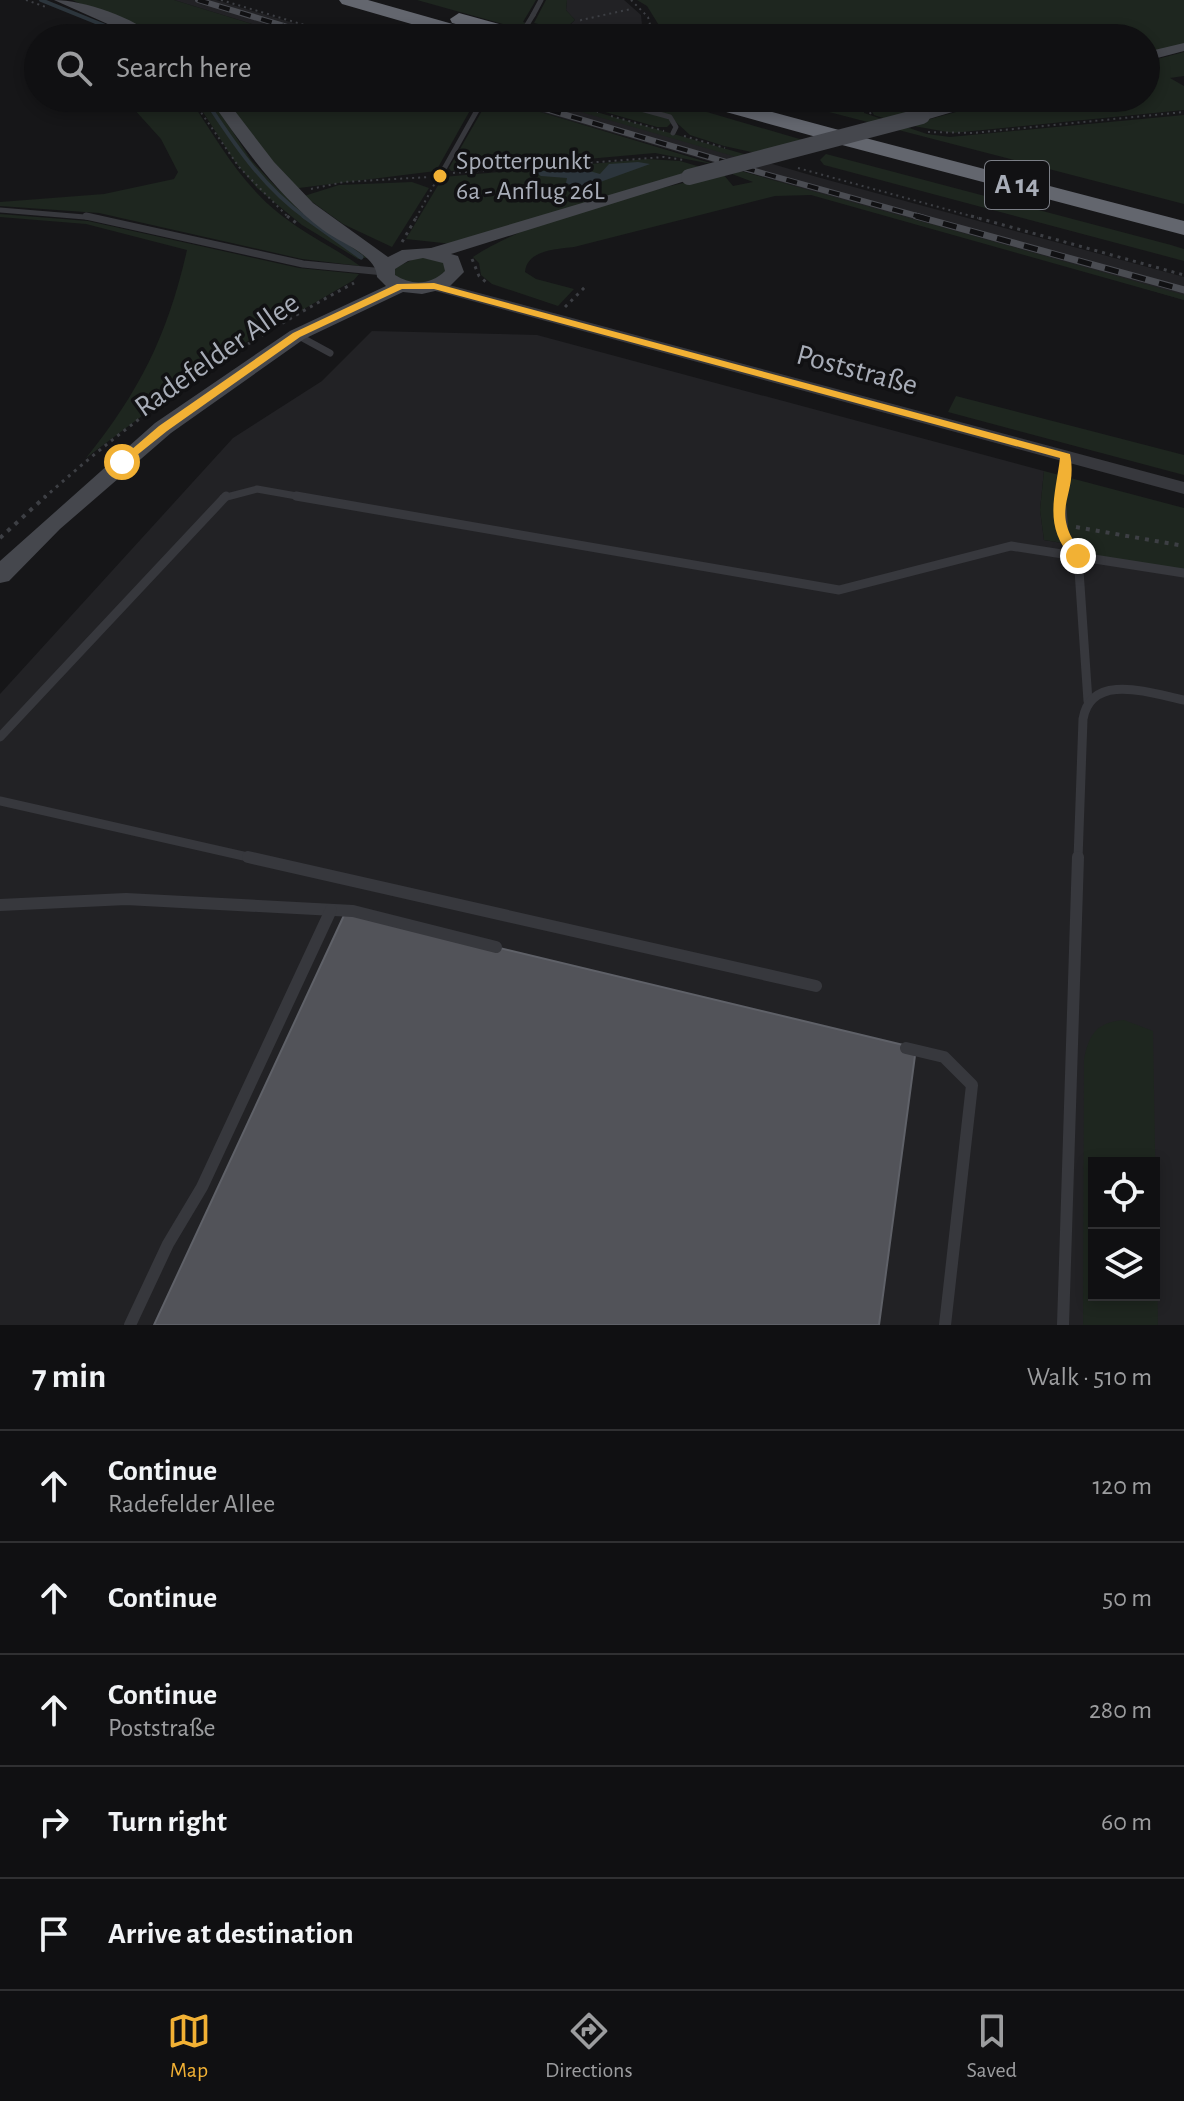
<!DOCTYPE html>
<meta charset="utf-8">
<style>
body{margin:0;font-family:"Alegreya Sans",sans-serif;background:#1e1e20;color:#f1f3f6}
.controls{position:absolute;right:24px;bottom:24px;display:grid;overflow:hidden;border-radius:0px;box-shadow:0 4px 12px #0003}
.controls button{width:72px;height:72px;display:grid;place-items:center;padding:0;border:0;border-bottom:2px solid #303032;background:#101012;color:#f1f3f6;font:40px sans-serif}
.stop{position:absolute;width:24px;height:24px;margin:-18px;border:6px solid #f2b134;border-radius:50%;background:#fff}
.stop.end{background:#f2b134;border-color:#fff;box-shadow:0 2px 8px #0008}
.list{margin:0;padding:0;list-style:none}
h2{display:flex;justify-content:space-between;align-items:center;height:104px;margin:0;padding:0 32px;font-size:34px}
h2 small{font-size:26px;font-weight:400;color:#9c9d9f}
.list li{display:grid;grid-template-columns:52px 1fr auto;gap:24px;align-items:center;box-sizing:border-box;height:112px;padding:0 32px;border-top:2px solid #303032}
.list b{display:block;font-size:30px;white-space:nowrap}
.list p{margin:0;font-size:26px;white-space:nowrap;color:#9c9d9f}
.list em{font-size:26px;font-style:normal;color:#9c9d9f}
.icon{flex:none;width:44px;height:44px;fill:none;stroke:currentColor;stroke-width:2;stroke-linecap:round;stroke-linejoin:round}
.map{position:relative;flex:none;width:1184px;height:1325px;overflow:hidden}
.search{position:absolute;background:#101012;box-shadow:0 4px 12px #0003;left:24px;right:24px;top:24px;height:88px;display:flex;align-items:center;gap:20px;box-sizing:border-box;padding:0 28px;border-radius:44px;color:#9c9d9f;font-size:30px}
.sheet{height:664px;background:#101012}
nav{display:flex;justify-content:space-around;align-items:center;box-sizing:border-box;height:112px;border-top:2px solid #303032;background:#101012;font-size:22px;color:#9c9d9f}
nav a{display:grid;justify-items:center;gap:4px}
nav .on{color:#f2b134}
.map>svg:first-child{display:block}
.built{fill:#222225;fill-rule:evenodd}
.green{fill:#1e261f;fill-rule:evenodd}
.water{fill:#2c353c}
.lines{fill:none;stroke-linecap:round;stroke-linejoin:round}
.stream-far1{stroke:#2c353c;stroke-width:4}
.stream{stroke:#2c353c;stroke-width:5}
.building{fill:#525359;stroke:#5f6168;stroke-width:2}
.path-far2{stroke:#3d3f44;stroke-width:2;stroke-dasharray:2 4;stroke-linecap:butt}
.path-far1{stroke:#3d3f44;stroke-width:3;stroke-dasharray:3 5;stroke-linecap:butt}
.path{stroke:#3d3f44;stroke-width:4;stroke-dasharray:4 6;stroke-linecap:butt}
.service-far3{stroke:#37383d;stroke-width:5}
.service-far2{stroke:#37383d;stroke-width:7}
.service-far1{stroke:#37383d;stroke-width:9}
.service{stroke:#37383d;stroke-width:12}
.tertiary{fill:#37383d;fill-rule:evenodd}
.secondary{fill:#45474d;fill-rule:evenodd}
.motorway{fill:#63666e;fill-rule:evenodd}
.rail-far1-casing{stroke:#4a4c52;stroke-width:6}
.rail-casing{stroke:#4a4c52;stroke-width:7}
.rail-far1{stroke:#111113;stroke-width:4;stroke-dasharray:11;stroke-linecap:butt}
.rail{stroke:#111113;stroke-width:5;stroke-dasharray:14;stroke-linecap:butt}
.service-bridge{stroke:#37383d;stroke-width:5}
.secondary-bridge{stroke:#45474d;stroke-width:16}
.route{fill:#f2b134}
.poi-dot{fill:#f2b134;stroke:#111113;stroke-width:3}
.labels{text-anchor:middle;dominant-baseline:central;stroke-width:7;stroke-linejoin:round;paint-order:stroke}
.far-poi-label{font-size:26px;fill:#a8adb8;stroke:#111113;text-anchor:start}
.shield{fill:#111113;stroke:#7b7e86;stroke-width:2}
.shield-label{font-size:28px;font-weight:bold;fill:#a8adb8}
.street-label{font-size:30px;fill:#a8adb8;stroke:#111113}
</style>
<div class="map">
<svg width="1184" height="1325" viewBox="0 0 1184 1325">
<rect width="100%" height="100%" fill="#161618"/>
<g class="built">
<path d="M174 0H216L343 38H298Z"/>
<path d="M567 0H624L641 15 643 35 594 38 564 31 575 20 566 10Z"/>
<path d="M493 98H547L817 177 1184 277V300Z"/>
<path d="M372 331 537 335 1044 471 1040 510 1044 540 1184 563V1325H0V694L233 438 322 381ZM1094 1163H1154V1295H1094Z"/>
</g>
<g class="green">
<path d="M72 0H174L298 38H159Z"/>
<path d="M417 0H536L523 22 573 38H553Z"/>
<path d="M546 0H567L566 10 575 20 563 30 576 34 534 23Z"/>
<path d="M637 0H1184V44L1146 54V38H654L660 27 647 6Z"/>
<path d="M1184 52V76L1170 78 1184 86V110L953 133 908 125 1008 98H1146V62Z"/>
<path d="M124 98H189C218 141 240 183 281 215 306 235 335 248 360 266L302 259 99 213 0 206V202L104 194 174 179 178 172 161 139Z"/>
<path d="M194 98H211L251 160 278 189 371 257 358 259 302 225 257 188 235 162Z"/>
<path d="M225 98H477L436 171 299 188H294L254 141Z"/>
<path d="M494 98 717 165 655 153 451 171 449 168 483 109Z"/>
<path d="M533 98H547L751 156 740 158Z"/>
<path d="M557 98C587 98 650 101 672 122L667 127H657Z"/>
<path d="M608 98H659L803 140 756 153 724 146 690 135 667 114Z"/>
<path d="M775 98H977L889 120 874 115 869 106 864 107V113L927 134 950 137 1184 115V204Z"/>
<path d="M826 154 1171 245 1184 249V261L824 165 820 160Z"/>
<path d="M647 159 680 161 704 168 452 244 406 239 443 177Z"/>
<path d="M741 171 1184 295V300L811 195 775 196 574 247C556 249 527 250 525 272L536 279 574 289 558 306 492 284 481 275 479 263 473 257C530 218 655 189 723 174L733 186 753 182 732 174Z"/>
<path d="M412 182 429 188 392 247 343 224 304 196 339 185Z"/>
<path d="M0 214 88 221 299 268 359 274 354 280 219 358 86 458C140 391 168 334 187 250L86 224 0 217Z"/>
<path d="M418 257 443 261 448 270 441 279 416 285 395 278 393 269Z"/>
<path d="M956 396 1184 455V475L948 412Z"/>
<path d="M1044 471 1184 508V570L1092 555 1086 547 1044 540 1040 510Z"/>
<path d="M1124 1020 1153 1031 1158 1325H1083L1084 1059C1089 1034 1097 1022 1124 1020ZM1154 1163V1295H1094V1163Z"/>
</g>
<path class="water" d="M638 162 650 164 581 189 566 183 567 178 541 176 535 172 576 167 600 174 609 164Z"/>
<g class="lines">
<g class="stream-far1">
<path d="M41 0 135 38"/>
<path d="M204 98C234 144 262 186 306 218"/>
</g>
<path class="stream" d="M304 216 361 257"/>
</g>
<path class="building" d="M346 911 916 1048 879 1325H154Z"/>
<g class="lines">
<g class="path-far2">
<path d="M26 0 46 7"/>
<path d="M221 0 348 38"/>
<path d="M631 0 648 17 652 32 665 38"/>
<path d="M539 26 583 38"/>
<path d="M579 36 585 29 581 20 631 9"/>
<path d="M647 38 652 32"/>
<path d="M191 98 239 167 289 218"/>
<path d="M551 98 598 112"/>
<path d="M845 98 861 102 871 114"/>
<path d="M611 116 664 131"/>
<path d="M928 132 973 133 1184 112"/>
<path d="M684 136 725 148"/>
<path d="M798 168 978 218"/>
<path d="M453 173 664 157 684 160"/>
<path d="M311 189 344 182 429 177"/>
<path d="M416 218 435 183"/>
</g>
<g class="path-far1">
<path d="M287 216 299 225"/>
<path d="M971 216 1184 275"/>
<path d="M402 242 417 216"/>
<path d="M472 259 479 276 488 284"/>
<path d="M565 307 585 287"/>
<path d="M44 498C139 412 241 343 354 283"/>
</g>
<g class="path">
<path d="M1076 527 1184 546"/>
<path d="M0 538 46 496"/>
</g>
<g class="service-far3">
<path d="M533 15 541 0"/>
<path d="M601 98 670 117 676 127 673 133"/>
<path d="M440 176 484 98"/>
<path d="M0 210 97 218"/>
</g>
<g class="service-far2">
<path d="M86 216 303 264 384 272"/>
<path d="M297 335 330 353"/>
<path d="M223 498 257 489 308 498"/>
<path d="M1061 498 1066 456"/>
</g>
<g class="service-far1">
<path d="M296 496 839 590 1011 546 1184 573"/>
<path d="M1061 496 1064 533 1078 556 1088 701"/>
<path d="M0 737 226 496"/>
<path d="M0 801 257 859"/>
<path d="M1078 859 1083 719C1091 672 1150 693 1184 700"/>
</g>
<g class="service">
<path d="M248 857 816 986"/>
<path d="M0 905 126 899 353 911 496 947"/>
<path d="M906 1048 944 1057 972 1085 945 1325"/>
<path d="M130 1325 168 1244 202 1187 331 910"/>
<path d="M1063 1325 1078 857"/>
</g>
<path class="tertiary" d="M434 281 1184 482V494L428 289V283Z"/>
<g class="secondary">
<path d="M54 0C84 0 135 18 157 38H139Z"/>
<path d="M1184 43V51L1146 61V52Z"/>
<path d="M209 98H225L274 162 313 203 388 257 402 250 431 248 683 173 689 172 698 177 451 254 458 256 464 272 448 288 422 294 403 292 304 339 171 433 60 529 9 581 0 583V561L155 423 290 331 386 286 377 277C377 255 340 243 323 230 277 195 242 145 209 98ZM423 258 443 263 445 271C431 285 412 286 395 275V269L408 261Z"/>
<path d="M974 98H1000L922 121 914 116Z"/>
</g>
<g class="motorway">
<path d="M339 0H368L488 34 490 38H460L342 4Z"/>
<path d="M459 13 524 31 526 35 507 38 452 23 450 19Z"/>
<path d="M687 98H720L839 130 842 135 831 141 690 102Z"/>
<path d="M850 134 1184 221V235L842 145 839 140Z"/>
</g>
<g class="rail-far1-casing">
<g id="rail-far1">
<path d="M198 0 324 38"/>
<path d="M508 98 726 162"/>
<path d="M744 168 924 218"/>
</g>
</g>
<g class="rail-casing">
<path id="rail" d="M916 216 1184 290"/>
</g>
<use href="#rail-far1" class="rail-far1"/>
<use href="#rail" class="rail"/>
<path class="service-bridge" d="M519 38 533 15"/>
<path class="secondary-bridge" d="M689 177 922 116"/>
</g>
<path class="route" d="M434 283 1070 454C1079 499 1046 508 1084 556L1073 559C1043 527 1055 498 1060 458L434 289H402L300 337 167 431 126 464 117 462 159 426 293 333 397 284Z"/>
<circle class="poi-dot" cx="440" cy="176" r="8"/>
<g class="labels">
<g class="far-poi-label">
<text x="456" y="161">Spotterpunkt<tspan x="456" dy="30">6a - Anflug 26L</tspan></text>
</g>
<rect class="shield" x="985" y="161" width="64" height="48" rx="6"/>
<g class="shield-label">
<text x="1017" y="185">A 14</text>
</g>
<g class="street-label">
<text transform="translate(217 355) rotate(-35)">Radefelder Allee</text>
<text transform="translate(857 370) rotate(15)">Poststraße</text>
</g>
</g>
</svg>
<div class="controls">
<button><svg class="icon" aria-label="locate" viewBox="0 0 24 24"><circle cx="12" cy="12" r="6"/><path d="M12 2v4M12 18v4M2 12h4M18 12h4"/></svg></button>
<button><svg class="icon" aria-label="layers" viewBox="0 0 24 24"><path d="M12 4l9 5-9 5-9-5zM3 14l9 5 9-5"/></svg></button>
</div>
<div class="stop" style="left:122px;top:462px"></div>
<div class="stop end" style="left:1078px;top:556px"></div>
<div class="search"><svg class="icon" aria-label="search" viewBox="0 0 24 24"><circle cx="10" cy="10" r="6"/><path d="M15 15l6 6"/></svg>Search here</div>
</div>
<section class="sheet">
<h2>7 min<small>Walk · 510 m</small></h2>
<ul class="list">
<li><svg class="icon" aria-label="ahead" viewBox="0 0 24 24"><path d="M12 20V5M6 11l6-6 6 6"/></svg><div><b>Continue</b><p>Radefelder Allee</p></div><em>120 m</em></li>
<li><svg class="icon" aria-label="ahead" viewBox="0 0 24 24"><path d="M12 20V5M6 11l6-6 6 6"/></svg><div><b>Continue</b></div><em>50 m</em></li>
<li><svg class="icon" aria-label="ahead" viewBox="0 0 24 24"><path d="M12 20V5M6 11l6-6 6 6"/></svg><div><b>Continue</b><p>Poststraße</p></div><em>280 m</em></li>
<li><svg class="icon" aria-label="right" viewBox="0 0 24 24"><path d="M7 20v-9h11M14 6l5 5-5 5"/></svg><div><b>Turn right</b></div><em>60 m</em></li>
<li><svg class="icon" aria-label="arrive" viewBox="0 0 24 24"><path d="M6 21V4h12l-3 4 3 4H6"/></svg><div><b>Arrive at destination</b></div></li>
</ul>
</section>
<nav>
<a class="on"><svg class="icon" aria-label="map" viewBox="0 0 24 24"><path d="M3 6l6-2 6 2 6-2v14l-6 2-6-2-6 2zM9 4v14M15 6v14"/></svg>Map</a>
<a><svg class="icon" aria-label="directions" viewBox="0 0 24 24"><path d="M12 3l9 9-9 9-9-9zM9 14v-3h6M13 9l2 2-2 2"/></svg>Directions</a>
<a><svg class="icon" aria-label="saved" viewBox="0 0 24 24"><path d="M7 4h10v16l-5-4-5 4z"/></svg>Saved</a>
</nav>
